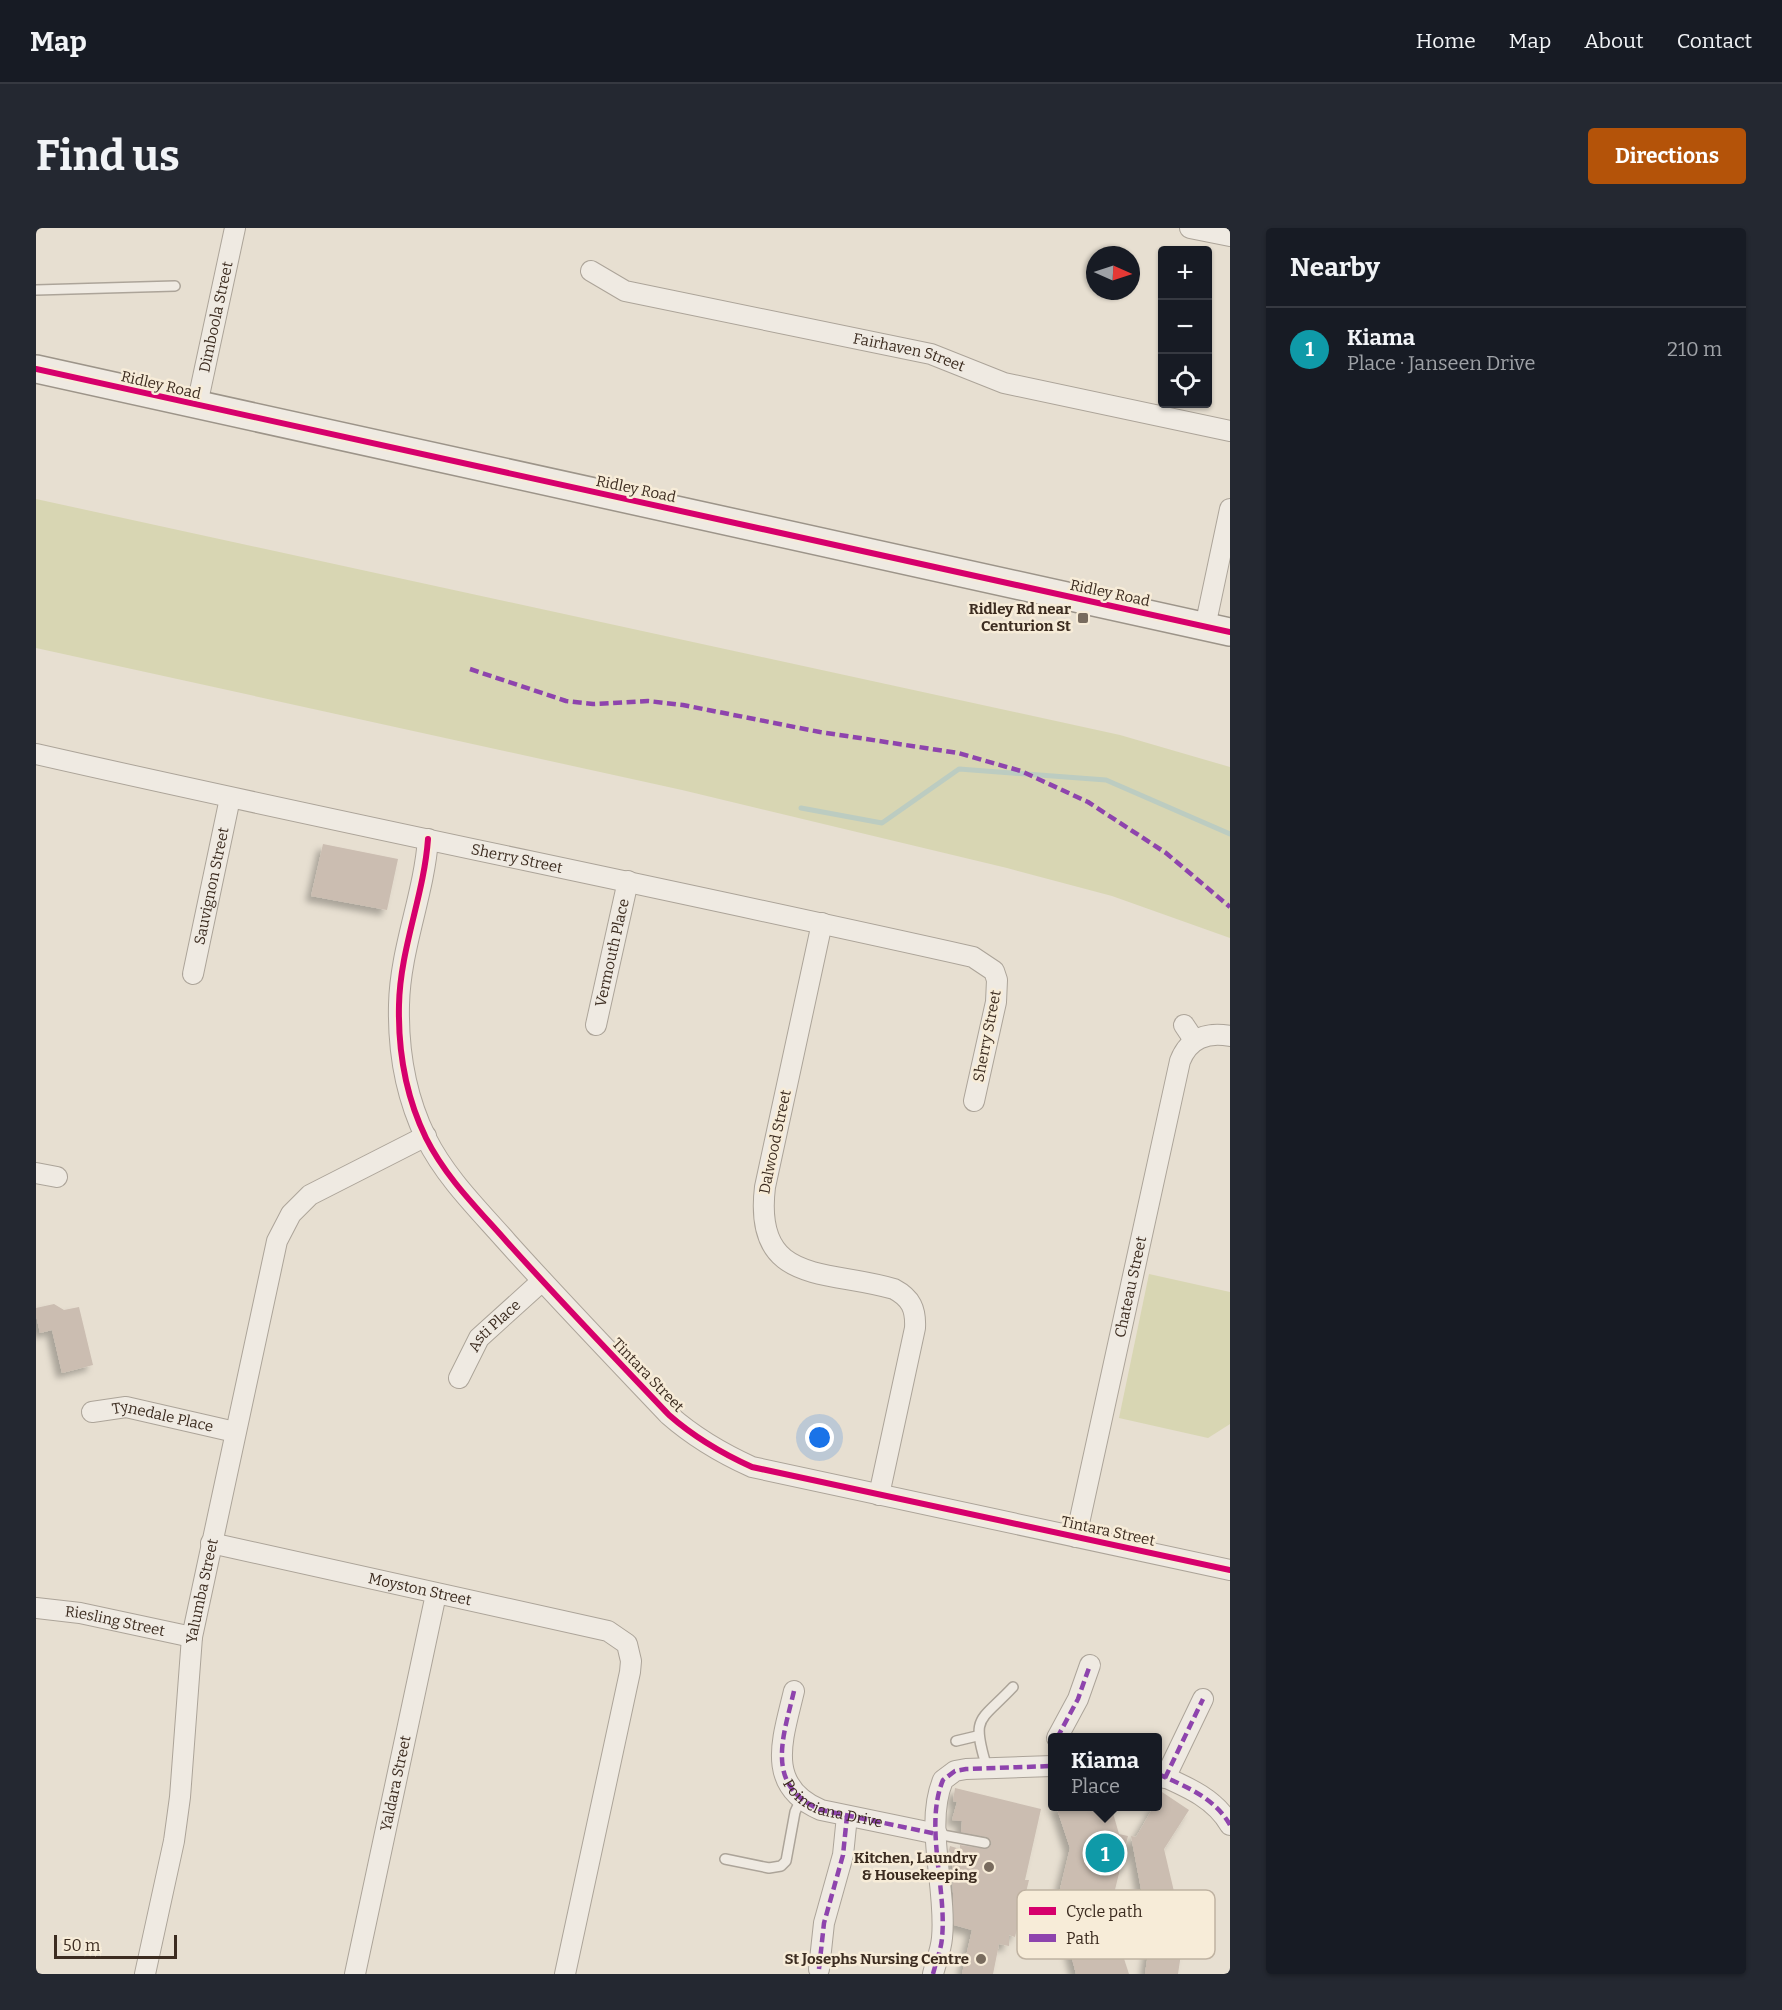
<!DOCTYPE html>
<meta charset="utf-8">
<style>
body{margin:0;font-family:Bitter,serif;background:#242831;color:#f1f3f6}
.controls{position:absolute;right:18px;top:18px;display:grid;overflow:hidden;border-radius:6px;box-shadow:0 2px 4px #0004}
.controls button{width:54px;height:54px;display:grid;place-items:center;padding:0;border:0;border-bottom:2px solid #363941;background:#171b24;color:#f1f3f6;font:30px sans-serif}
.compass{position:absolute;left:1050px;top:18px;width:54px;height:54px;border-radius:50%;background:#171b24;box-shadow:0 2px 4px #0004;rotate:93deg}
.scale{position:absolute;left:18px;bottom:15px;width:123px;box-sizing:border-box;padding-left:6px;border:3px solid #3c2c20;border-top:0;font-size:16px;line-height:21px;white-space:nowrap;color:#3c2c20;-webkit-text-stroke:4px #f7ecd8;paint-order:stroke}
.you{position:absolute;left:784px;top:1210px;width:21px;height:21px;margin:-15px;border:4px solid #fff;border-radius:50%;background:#1a73e8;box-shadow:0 0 0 9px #1a73e833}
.badge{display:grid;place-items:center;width:39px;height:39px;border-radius:50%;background:#b45309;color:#fff;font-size:20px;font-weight:700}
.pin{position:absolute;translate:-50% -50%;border:3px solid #fff;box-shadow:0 2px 6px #0006}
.popup{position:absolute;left:1012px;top:1505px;width:114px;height:78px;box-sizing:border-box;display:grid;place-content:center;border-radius:6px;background:#171b24;filter:drop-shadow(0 2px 4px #0005);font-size:20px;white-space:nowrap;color:#9ea1a6}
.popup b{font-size:22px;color:#f1f3f6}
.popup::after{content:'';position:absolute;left:50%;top:100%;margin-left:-12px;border:12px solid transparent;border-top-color:#171b24}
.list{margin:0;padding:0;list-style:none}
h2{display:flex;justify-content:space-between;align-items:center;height:78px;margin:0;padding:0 24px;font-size:26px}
h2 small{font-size:20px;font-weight:400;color:#9ea1a6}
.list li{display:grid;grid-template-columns:39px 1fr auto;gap:18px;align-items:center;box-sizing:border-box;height:84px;padding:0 24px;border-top:2px solid #363941}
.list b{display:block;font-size:22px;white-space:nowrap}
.list p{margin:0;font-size:20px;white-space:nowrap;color:#9ea1a6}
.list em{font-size:20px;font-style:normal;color:#9ea1a6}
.icon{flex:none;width:33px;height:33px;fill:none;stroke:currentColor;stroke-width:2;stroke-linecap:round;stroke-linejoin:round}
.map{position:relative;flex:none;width:1194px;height:1746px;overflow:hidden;border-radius:6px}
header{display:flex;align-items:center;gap:36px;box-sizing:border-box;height:84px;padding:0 30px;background:#171b24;border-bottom:2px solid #363941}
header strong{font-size:28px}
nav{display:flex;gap:33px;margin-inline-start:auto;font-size:21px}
.intro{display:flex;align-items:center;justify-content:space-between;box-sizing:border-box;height:144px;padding:0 36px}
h1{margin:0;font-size:42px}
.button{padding:15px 27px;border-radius:6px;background:#b45309;color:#fff;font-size:21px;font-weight:700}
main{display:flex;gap:36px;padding:0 36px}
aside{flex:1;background:#171b24;border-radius:6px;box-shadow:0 2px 4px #0004}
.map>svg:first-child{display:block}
.green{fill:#d8d6b3}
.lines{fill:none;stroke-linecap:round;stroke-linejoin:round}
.stream{stroke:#bcccc1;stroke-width:5}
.building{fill:#cbbdb1;filter:url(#shadow)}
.lane-casing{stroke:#aca499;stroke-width:12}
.street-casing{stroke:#aca499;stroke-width:22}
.secondary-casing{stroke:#9c9489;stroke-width:30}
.lane{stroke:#efeae2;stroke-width:9}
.street{stroke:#efeae2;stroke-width:20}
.secondary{stroke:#efeae2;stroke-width:27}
.quiet{stroke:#8e44ad;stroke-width:4.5;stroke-dasharray:9 4.5;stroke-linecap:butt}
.cycleway-casing{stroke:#f7ecd8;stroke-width:10}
.cycleway{stroke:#d6006c;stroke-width:6}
.poi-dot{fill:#786b5e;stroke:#f7ecd8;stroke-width:2}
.labels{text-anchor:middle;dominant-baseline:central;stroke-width:5;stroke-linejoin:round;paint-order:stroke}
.street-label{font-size:15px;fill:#3c2c20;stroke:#f7ecd8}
.poi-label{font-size:15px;font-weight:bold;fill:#3c2c20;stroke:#f7ecd8;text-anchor:end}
.key{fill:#f7ecd8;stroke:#bfb2a1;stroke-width:1.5}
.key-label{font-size:16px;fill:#3c2c20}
</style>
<header>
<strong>Map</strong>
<nav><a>Home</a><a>Map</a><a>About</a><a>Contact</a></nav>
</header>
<div class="intro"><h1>Find us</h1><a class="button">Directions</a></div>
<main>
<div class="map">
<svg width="1194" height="1746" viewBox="0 0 1194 1746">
<defs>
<filter id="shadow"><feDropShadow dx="-5.5" dy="5.5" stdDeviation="3" flood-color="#0004"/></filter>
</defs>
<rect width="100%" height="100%" fill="#e7dfd1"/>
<g class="green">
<path d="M0 271 1084 507 1194 539V710L1076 668 971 640 646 562 0 420Z"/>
<path d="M1113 1046 1194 1064V1196L1172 1210 1083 1190Z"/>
</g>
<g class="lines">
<path class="stream" d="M765 580 846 595 923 541 1070 552 1194 606"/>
</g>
<g class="building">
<path d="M287 616 362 631 351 682 275 668Z"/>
<path d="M18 1076 28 1082 43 1079 57 1137 26 1145 16 1102 4 1105 0 1087V1080Z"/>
<path d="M919 1560 1005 1581 989 1652H993L979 1709 973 1707V1718L963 1716 957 1746H926L936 1702 918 1697 916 1633 913 1622 914 1618 924 1621V1617L951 1621 956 1616 951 1609 925 1604 926 1593 916 1592 921 1574 917 1573Z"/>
<path d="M1126 1564 1153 1582 1128 1621 1148 1706 1142 1746H1109L1117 1691 1105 1693 1102 1680 1108 1677 1095 1608 1100 1609 1118 1578H1122Z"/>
<path d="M1020 1578H1075L1083 1606 1092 1608 1069 1703 1078 1700 1093 1746H1040L1032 1715 1038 1712 1037 1707 1041 1704 1043 1688 1032 1682V1676L1025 1674 1028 1666 1023 1665 1034 1620Z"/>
</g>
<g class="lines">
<g class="lane-casing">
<g id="lane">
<path d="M0 62 139 58"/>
<path d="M920 1513 941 1508"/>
<path d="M951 1540C935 1487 943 1495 977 1459"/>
<path d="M901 1606 949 1615"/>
<path d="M689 1631 733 1640 745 1638 750 1633 759 1584 765 1571"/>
</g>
</g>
<g class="street-casing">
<g id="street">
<path d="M1154 0 1194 8"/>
<path id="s1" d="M555 43 589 63 895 126 968 155 1194 203"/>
<path id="s2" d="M161 177 199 0"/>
<path d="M1169 399 1194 281"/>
<path id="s3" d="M0 526C312 597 625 659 937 729L958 743 961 752 960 774 938 873"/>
<path d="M392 611C388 667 364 721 363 777 362 822 370 869 390 910 410 950 442 981 471 1014 524 1073 579 1130 633 1187 658 1209 685 1225 716 1239L1194 1342"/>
<path d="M786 695 729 959C717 1058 791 1041 858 1061 875 1070 880 1081 879 1100L843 1267"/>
<path id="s4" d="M157 746 194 570"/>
<path id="s5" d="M560 797 592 653"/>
<path d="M1148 797 1158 812"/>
<path d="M0 945 21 949"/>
<path id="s6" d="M423 1150 443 1110 506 1053"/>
<path id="s7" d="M56 1184 90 1179 199 1204"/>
<path id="s8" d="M1040 1309 1144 833C1153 810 1171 804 1194 808"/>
<path id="s9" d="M175 1315 572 1403 591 1416 595 1433 594 1444 529 1746"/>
<path id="s10" d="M0 1380 44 1385 156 1409"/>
<path d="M758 1463C747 1510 728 1558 785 1582L901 1606"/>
<path d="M1021 1510 1042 1471 1054 1437"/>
<path d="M1122 1546C1149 1558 1179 1570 1194 1597"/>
<path d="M1129 1550 1167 1471"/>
<path d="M783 1741 788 1695 807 1627 811 1588"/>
<path id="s11" d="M109 1746 138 1613 144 1569 156 1409 241 1013 255 986 274 967 390 908"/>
<path id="s12" d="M319 1746 400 1366"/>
<path d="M897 1746C900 1734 905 1722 906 1710 911 1661 888 1597 907 1552L919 1543 930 1541 1016 1538"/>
</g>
</g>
<g class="secondary-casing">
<path id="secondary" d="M0 141 1194 404"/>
</g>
<use href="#lane" class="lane"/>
<use href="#street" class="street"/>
<use href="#secondary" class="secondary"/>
<g class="quiet">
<path d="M434 441 530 473 557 476 612 473 647 477 784 504 922 525 985 543 1052 574 1130 625 1194 679"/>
<path id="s13" d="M758 1463C747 1510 728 1558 785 1582L901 1606"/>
<path d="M1021 1510 1042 1471 1054 1437"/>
<path d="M1122 1546C1149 1558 1179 1570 1194 1597"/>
<path d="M1129 1550 1167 1471"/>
<path d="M783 1741 788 1695 807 1627 811 1588"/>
<path d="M897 1746C900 1734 905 1722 906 1710 911 1661 888 1597 907 1552L919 1543 930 1541 1016 1538"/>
</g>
<g class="cycleway-casing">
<g id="cycleway">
<path d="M0 141 1194 404"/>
<path d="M392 611C388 667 364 721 363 777 362 822 370 869 390 910 410 950 442 981 471 1014 524 1073 579 1130 633 1187 658 1209 685 1225 716 1239L1194 1342"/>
</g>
</g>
<use href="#cycleway" class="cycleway"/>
</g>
<g class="poi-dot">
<rect x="1041" y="384" width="12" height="12" rx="3"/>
<circle cx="953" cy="1639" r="6"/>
<circle cx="945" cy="1731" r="6"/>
</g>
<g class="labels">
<g class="street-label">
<text stroke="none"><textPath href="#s2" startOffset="90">Dimboola Street</textPath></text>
<text stroke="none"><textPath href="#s1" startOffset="330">Fairhaven Street</textPath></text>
<text transform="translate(125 157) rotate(13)">Ridley Road</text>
<text transform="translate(600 261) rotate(12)">Ridley Road</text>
<text transform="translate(1074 365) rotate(12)">Ridley Road</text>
<text stroke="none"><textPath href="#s3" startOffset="492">Sherry Street</textPath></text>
<text stroke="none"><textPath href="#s4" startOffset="90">Sauvignon Street</textPath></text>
<text stroke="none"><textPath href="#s5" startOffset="74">Vermouth Place</textPath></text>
<text transform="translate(951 808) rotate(-79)">Sherry Street</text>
<text transform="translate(739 914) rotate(-78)">Dalwood Street</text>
<text stroke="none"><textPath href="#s8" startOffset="256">Chateau Street</textPath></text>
<text stroke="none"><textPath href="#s6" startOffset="64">Asti Place</textPath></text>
<text transform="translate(612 1147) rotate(46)">Tintara Street</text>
<text stroke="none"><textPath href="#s7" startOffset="72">Tynedale Place</textPath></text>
<text transform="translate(1072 1303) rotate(12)">Tintara Street</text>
<text stroke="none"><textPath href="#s9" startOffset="214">Moyston Street</textPath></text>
<text stroke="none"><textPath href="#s11" startOffset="388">Yalumba Street</textPath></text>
<text stroke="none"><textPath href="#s10" startOffset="80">Riesling Street</textPath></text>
<text stroke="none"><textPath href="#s12" startOffset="195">Yaldara Street</textPath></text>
<text stroke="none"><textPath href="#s13" startOffset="146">Poinciana Drive</textPath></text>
</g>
<g class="poi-label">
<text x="1035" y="381">Ridley Rd near<tspan x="1035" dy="17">Centurion St</tspan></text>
<text x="941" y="1630">Kitchen, Laundry<tspan x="941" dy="17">&amp; Housekeeping</tspan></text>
<text x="933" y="1731">St Josephs Nursing Centre</text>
</g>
</g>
<rect x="981" y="1662" width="198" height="69" rx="9" class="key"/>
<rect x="993" y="1679" width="27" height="8" fill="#d6006c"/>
<rect x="993" y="1706" width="27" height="8" fill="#8e44ad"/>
<g class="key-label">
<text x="1030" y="1689">Cycle path</text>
<text x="1030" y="1716">Path</text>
</g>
</svg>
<div class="controls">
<button>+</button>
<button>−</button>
<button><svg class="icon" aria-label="locate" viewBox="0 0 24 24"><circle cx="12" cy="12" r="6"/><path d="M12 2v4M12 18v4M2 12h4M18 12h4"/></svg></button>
</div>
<svg class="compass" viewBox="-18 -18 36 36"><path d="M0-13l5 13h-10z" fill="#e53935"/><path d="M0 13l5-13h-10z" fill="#9ea1a6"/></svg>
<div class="scale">50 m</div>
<div class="you"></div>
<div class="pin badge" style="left:1069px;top:1625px;background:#0f9aa8">1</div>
<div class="popup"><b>Kiama</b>Place</div>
</div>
<aside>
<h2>Nearby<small></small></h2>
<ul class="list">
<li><span class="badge" style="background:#0f9aa8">1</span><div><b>Kiama</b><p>Place · Janseen Drive</p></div><em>210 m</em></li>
</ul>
</aside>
</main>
